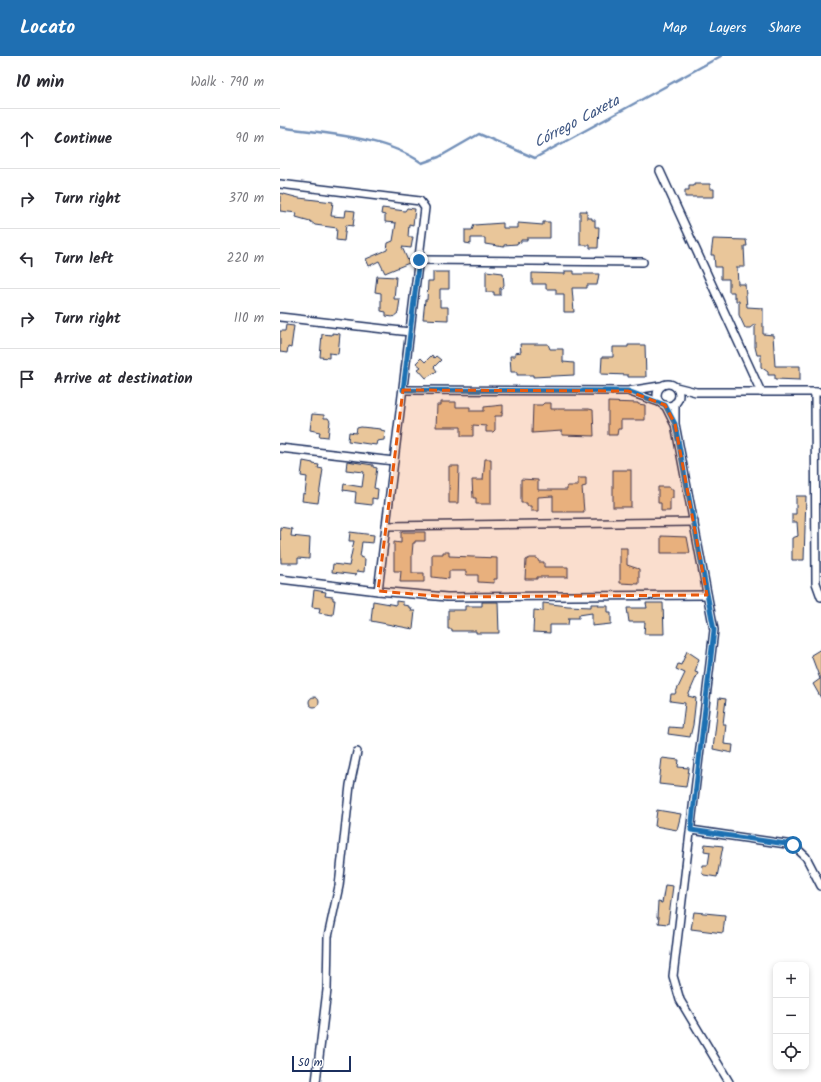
<!DOCTYPE html>
<meta charset="utf-8">
<style>
body{margin:0;font-family:Kalam,sans-serif;background:#f7f7f7;color:#2b2b33}
.controls{position:absolute;right:12px;bottom:12px;display:grid;overflow:hidden;border-radius:8px;box-shadow:0 2px 6px #0003}
.controls button{width:36px;height:36px;display:grid;place-items:center;padding:0;border:0;border-bottom:1px solid #e1e1e2;background:#fff;color:#2b2b33;font:20px sans-serif}
.scale{position:absolute;left:12px;bottom:10px;width:59px;box-sizing:border-box;padding-left:4px;border:2px solid #1b2f5e;border-top:0;font-size:11px;line-height:14px;white-space:nowrap;color:#1b2f5e;-webkit-text-stroke:3px #fff;paint-order:stroke}
.stop{position:absolute;width:12px;height:12px;margin:-9px;border:3px solid #1f6fb2;border-radius:50%;background:#fff}
.stop.end{background:#1f6fb2;border-color:#fff;box-shadow:0 1px 4px #0008}
.list{margin:0;padding:0;list-style:none}
h2{display:flex;justify-content:space-between;align-items:center;height:52px;margin:0;padding:0 16px;font-size:17px}
h2 small{font-size:13px;font-weight:400;color:#7c7c81}
.list li{display:grid;grid-template-columns:26px 1fr auto;gap:12px;align-items:center;box-sizing:border-box;height:60px;padding:0 16px;border-top:1px solid #e1e1e2}
.list b{display:block;font-size:15px;white-space:nowrap}
.list em{font-size:13px;font-style:normal;color:#7c7c81}
.icon{flex:none;width:22px;height:22px;fill:none;stroke:currentColor;stroke-width:2;stroke-linecap:round;stroke-linejoin:round}
.map{position:relative;flex:none;width:541px;height:1026px;overflow:hidden}
header{display:flex;align-items:center;gap:24px;box-sizing:border-box;height:56px;padding:0 20px;background:#1f6fb2;color:#fff}
header strong{font-size:19px}
nav{display:flex;gap:22px;margin-inline-start:auto;font-size:14px}
main{display:flex}
aside{flex:1;background:#fff}
.map>svg:first-child{display:block}
.lines{fill:none;stroke-linecap:round;stroke-linejoin:round}
.stream{stroke:#7390b9;stroke-width:2.5}
.building{fill:#e9c69a;stroke:#1b2f5e}
.minor-casing{stroke:#1b2f5e;stroke-width:10}
.minor{stroke:#fff;stroke-width:7}
.route{stroke:#1f6fb2;stroke-width:5}
.marked{fill:#e8590c;fill-opacity:0.2;stroke:#e8590c;stroke-width:3;stroke-dasharray:8 5;stroke-linejoin:round}
.labels{text-anchor:middle;dominant-baseline:central;stroke-width:3;stroke-linejoin:round;paint-order:stroke}
.water-label{font-size:15px;font-style:italic;fill:#405884;stroke:#fff}
</style>
<header>
<strong>Locato</strong>
<nav><a>Map</a><a>Layers</a><a>Share</a></nav>
</header>
<main>
<aside>
<h2>10 min<small>Walk · 790 m</small></h2>
<ul class="list">
<li><svg class="icon" aria-label="ahead" viewBox="0 0 24 24"><path d="M12 20V5M6 11l6-6 6 6"/></svg><div><b>Continue</b></div><em>90 m</em></li>
<li><svg class="icon" aria-label="right" viewBox="0 0 24 24"><path d="M7 20v-9h11M14 6l5 5-5 5"/></svg><div><b>Turn right</b></div><em>370 m</em></li>
<li><svg class="icon" aria-label="left" viewBox="0 0 24 24"><path d="M17 20v-9H6M10 6l-5 5 5 5"/></svg><div><b>Turn left</b></div><em>220 m</em></li>
<li><svg class="icon" aria-label="right" viewBox="0 0 24 24"><path d="M7 20v-9h11M14 6l5 5-5 5"/></svg><div><b>Turn right</b></div><em>110 m</em></li>
<li><svg class="icon" aria-label="arrive" viewBox="0 0 24 24"><path d="M6 21V4h12l-3 4 3 4H6"/></svg><div><b>Arrive at destination</b></div></li>
</ul>
</aside>
<div class="map">
<svg width="541" height="1026" viewBox="0 0 541 1026">
<rect width="100%" height="100%" fill="#fff"/>
<filter id="ink" filterUnits="userSpaceOnUse"><feTurbulence type="fractalNoise" baseFrequency=".025" numOctaves="2"/><feDisplacementMap in="SourceGraphic" scale="8" xChannelSelector="R" yChannelSelector="G"/><feConvolveMatrix kernelMatrix="1 2 1 2 8 2 1 2 1" color-interpolation-filters="sRGB"/></filter>
<g filter="url(#ink)">
<g class="lines">
<path class="stream" d="M0 71C45 78 104 80 142 107L159 101 199 78 255 102 441 0"/>
</g>
<g class="building">
<path d="M414 128H430V133H434V141H405V134H409V130H414Z"/>
<path d="M0 137 19 142 53 146 51 160 65 161 66 154 75 155 73 170 66 169 64 185 56 184 57 172 35 169 30 165 16 161 17 157 0 155Z"/>
<path d="M102 152 125 155 127 152 135 153 133 169 129 168 128 181H133L131 192 122 191 129 207 105 217 99 205 89 210 86 203 107 194 108 187 113 185 116 167 105 166V159L101 158Z"/>
<path d="M300 155H307V162H312V164H315V171H319L318 192H310V189H300Z"/>
<path d="M263 166H270V182H247V184H241V186L237 187V188L224 189V191L205 188V182H191V188L185 187V174H192L194 169 223 167V172H238V167L263 169Z"/>
<path d="M433 183 466 184 467 190H464L465 211H457L458 228H465L467 251 483 252V278L493 279 495 310H520V324L495 323V319H488V316L481 311V299H477L475 291V268L470 272H465L459 259V245H456V241H454V236H449V223H441V211H435L434 199H431Z"/>
<path d="M206 215 223 217 224 229 222 232H220V239H214V236H206Z"/>
<path d="M285 215H294V218H319L317 229H307V232H292L294 256H284V238H276V233H266V228H252V217L285 218Z"/>
<path d="M153 216H169V233H160V251H168V264L143 263 145 244H147L148 225H153Z"/>
<path d="M97 220 116 221 114 243H120L118 257 113 261 106 260V256L101 255V237L95 236Z"/>
<path d="M6 269 14 270 11 292 8 291 7 297 0 296V275H5Z"/>
<path d="M52 277 60 278 58 298 49 297V302L40 301 42 278 52 279Z"/>
<path d="M240 288H268L270 293H283V306L294 307V319L253 321V319H237V316H231L230 300H235V297L241 296Z"/>
<path d="M348 289H365L366 321H348V319L321 318 322 301H333V291H348Z"/>
<path d="M152 299 154 302 156 300 161 304 154 311 157 315 146 322 138 313 141 311 136 307 141 302 145 306Z"/>
<path d="M161 346H176V351H190V355H204V351L223 349V356H222V360H215V374L213 376H206V370L193 369V380H181V371H156L157 349H161Z"/>
<path d="M328 346 358 347V348L365 349V364H341V373H338L337 379H328Z"/>
<path d="M264 347H271V353H309L313 354 314 380 282 379V375L252 377 253 349H262Z"/>
<path d="M32 358 44 359V362H48L50 365 48 381 39 380 40 376 30 374Z"/>
<path d="M81 371 101 373V374L105 375 104 384 97 385 96 389 68 385 69 376 76 377 77 372Z"/>
<path d="M205 403H211V448H196V442H193L192 424H203Z"/>
<path d="M23 405 33 407V408L39 409 38 412 43 413 38 447 22 445 23 437 25 438 27 421 21 420Z"/>
<path d="M67 405 93 409V411L97 412 94 432 98 433 97 443 92 442V449L75 447 76 436 63 434 64 428 82 431 84 416 66 414Z"/>
<path d="M169 410H179L178 447H169Z"/>
<rect x="333" y="414" width="18" height="37"/>
<path d="M298 422H306V430L302 431 304 456H273V440L258 441V455H251V450H247V447H241V423L258 424V434H287V430H298Z"/>
<path d="M378 431H390V433H393V442H390V455H381V447H378Z"/>
<path d="M516 440H526L524 504H512V482L518 480 517 466H512V458H516Z"/>
<path d="M0 471 12 473 11 480 30 482 29 503 18 502V507H1Z"/>
<path d="M70 476 94 479 93 487 82 486 80 501 85 503 84 516 77 515 76 519 52 516 53 508 69 510 74 485H69Z"/>
<path d="M121 476H145V485H135V487H133L132 499V517H144V526H120L121 515H114V486L121 487Z"/>
<path d="M381 480 407 481 410 497H381Z"/>
<path d="M340 492H347V509L359 513V528L340 527Z"/>
<path d="M163 496H169V500L217 502V523H214V527L198 526V519H186V515H169V523L152 521V498H163Z"/>
<path d="M250 502H257L259 506H264V511H288V521H257V523H245L246 504Z"/>
<path d="M34 534 46 536 45 540 53 541V544H55L53 559 39 557 40 552 32 551Z"/>
<path d="M93 545 116 549V545L123 546V549L129 550V552H132L131 555H135L133 573 91 565Z"/>
<path d="M202 546H218L219 577H196V575H172V573H168V554H185V550H202Z"/>
<path d="M263 547 288 550 311 551V548H319L318 550H328V556H331V568L312 570V557L299 559V562H289L288 569H270V577L253 576 254 554 263 555Z"/>
<path d="M366 547H383L384 578H364L365 566H349L347 552H367Z"/>
<path d="M541 593V642L533 628 540 623 531 599Z"/>
<path d="M407 595 419 603 415 616 418 617 408 640 416 642 413 669 410 681 388 678 389 671 402 672 405 647 390 645 391 638H395L405 617 396 613 398 608 401 609Z"/>
<circle cx="34" cy="646" r="5"/>
<path d="M439 642 446 643 443 668H446L444 688 453 689 452 697 433 693Z"/>
<path d="M382 702 399 704 398 711 409 712 406 731 379 728Z"/>
<path d="M377 754 401 758 397 774 375 770Z"/>
<path d="M425 788 443 790 437 821 424 819 422 817 423 809H428L430 796 424 795Z"/>
<path d="M385 829 393 830 388 868 378 867 379 862H377L378 846 382 847Z"/>
<path d="M414 856 445 859 443 877 411 873Z"/>
</g>
<g class="lines">
<g class="minor-casing">
<g id="minor">
<path d="M380 115 481 336"/>
<path d="M0 128 140 145 145 152 98 535 167 541 427 539"/>
<path d="M139 204 363 206"/>
<path d="M0 261 130 276"/>
<circle cx="388" cy="339" r="11"/>
<path d="M396 331 416 336H541"/>
<path d="M123 334 348 335 380 330"/>
<path d="M350 336 379 346"/>
<path d="M535 336 536 527 541 541"/>
<path d="M395 347V368L434 574 393 920 400 944 449 1026"/>
<path d="M385 349 394 367"/>
<path d="M0 392 114 405"/>
<path d="M106 470 414 466"/>
<path d="M0 523 98 535"/>
<path d="M411 774 513 789 526 801 541 830"/>
<path d="M36 1026 47 934 48 881 59 830 70 729 77 696"/>
</g>
</g>
<use href="#minor" class="minor"/>
</g>
</g>
<g class="lines" filter="url(#ink)">
<path class="route" d="M139 204 123 334 348 335 385 349 395 368 434 574 411 774 513 789"/>
</g>
<path class="marked" d="M123 334 348 335 385 349 395 368 427 539 167 541 98 535Z"/>
<g class="labels">
<g class="water-label">
<text transform="translate(297 66) rotate(-28)">Córrego Caxeta</text>
</g>
</g>
</svg>
<div class="controls">
<button>+</button>
<button>−</button>
<button><svg class="icon" aria-label="locate" viewBox="0 0 24 24"><circle cx="12" cy="12" r="6"/><path d="M12 2v4M12 18v4M2 12h4M18 12h4"/></svg></button>
</div>
<div class="scale">50 m</div>
<div class="stop" style="left:513px;top:789px"></div>
<div class="stop end" style="left:139px;top:204px"></div>
</div>
</main>
